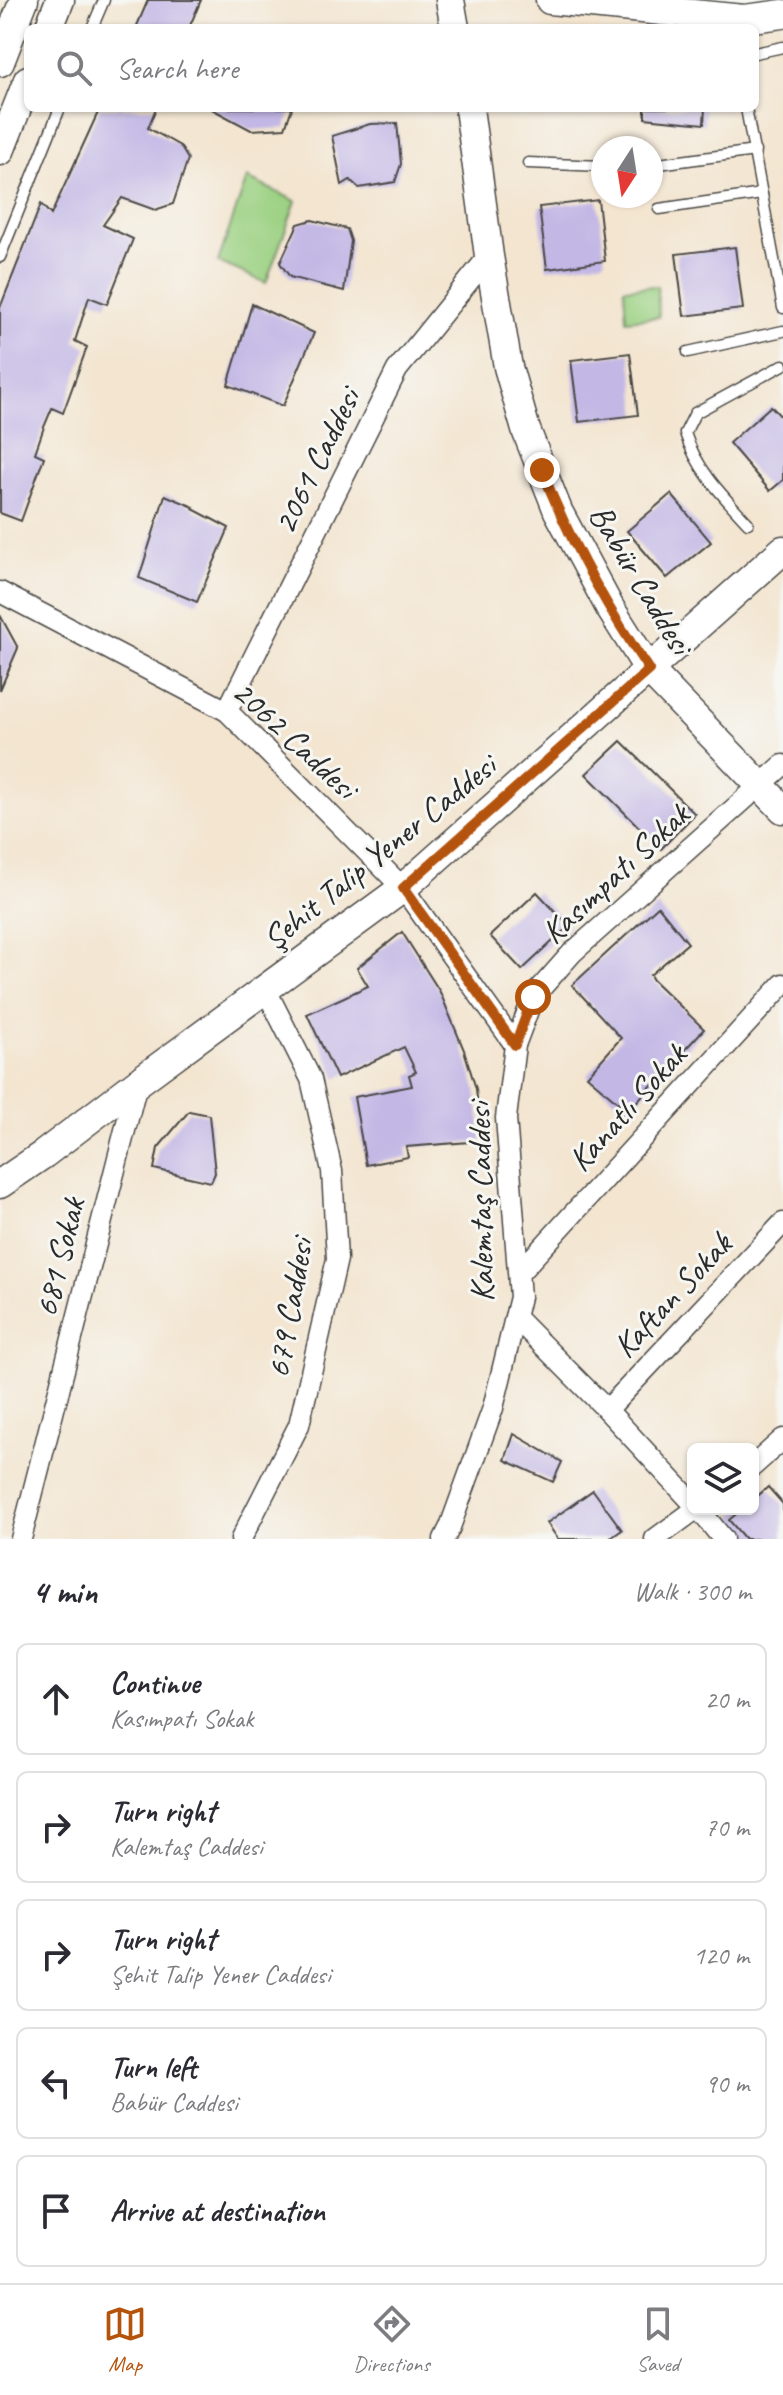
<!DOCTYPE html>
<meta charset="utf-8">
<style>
body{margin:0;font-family:Caveat,sans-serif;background:#f2f2f3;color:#2b2b33}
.controls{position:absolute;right:24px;bottom:24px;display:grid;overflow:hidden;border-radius:12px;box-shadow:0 2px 6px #0004}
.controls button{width:72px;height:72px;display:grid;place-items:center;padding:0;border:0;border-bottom:2px solid #e1e1e2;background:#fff;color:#2b2b33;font:40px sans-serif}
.compass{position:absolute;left:591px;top:136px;width:72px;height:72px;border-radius:50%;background:#fff;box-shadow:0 2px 6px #0004;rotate:192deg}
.stop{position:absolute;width:24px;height:24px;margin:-18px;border:6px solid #b45309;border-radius:50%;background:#fff}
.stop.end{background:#b45309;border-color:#fff;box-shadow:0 2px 8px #0008}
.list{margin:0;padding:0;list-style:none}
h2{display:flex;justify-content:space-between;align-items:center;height:104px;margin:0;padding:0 32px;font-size:34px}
h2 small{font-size:26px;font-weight:400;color:#7c7c81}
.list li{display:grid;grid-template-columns:52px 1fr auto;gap:24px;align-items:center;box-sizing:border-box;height:112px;margin:0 16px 16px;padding:0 16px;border:2px solid #e1e1e2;border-radius:12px}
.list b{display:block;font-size:30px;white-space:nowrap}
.list p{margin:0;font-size:26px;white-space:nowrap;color:#7c7c81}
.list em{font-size:26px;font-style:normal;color:#7c7c81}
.icon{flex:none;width:44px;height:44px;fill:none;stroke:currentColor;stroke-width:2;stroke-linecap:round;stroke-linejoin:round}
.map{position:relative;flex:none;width:783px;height:1539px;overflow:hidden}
.search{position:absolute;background:#fff;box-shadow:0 2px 6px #0004;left:24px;right:24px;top:24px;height:88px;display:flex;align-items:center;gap:20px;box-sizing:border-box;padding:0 28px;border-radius:12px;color:#7c7c81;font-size:30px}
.sheet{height:744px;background:#fff}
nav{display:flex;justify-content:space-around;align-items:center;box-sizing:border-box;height:112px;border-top:2px solid #e1e1e2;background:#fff;font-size:22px;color:#7c7c81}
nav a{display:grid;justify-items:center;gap:4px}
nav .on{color:#b45309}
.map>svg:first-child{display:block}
.green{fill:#9cd183;stroke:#647e57;stroke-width:2}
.building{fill:#c3b7e5}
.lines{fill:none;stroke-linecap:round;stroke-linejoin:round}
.lane-casing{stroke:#494744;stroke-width:13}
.street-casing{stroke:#494744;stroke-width:23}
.secondary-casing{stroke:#494744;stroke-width:31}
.lane{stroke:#fff;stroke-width:10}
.street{stroke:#fff;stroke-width:20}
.secondary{stroke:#fff;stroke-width:28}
.route{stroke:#b45309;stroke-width:10}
.labels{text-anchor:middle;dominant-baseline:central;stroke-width:6;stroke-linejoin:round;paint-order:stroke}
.street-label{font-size:34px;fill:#2b2b2b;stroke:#f6f6f2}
</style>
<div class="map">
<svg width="783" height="1539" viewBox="0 0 783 1539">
<rect width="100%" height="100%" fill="#f6f6f2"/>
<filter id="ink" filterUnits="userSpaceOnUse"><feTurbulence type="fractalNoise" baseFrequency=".0125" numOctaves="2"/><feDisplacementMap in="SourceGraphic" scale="16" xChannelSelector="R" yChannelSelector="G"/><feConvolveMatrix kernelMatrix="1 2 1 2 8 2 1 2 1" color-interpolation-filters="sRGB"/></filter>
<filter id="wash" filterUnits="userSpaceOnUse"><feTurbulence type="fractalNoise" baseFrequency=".006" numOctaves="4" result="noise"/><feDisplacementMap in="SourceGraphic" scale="32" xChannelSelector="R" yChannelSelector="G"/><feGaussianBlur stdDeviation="1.8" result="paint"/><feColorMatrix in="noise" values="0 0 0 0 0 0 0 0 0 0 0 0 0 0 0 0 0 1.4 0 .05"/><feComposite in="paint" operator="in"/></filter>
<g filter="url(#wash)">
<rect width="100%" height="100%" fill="#f3e5d0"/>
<g class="green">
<path d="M247 178 296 201 266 283 218 262Z"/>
<path d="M657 286 659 317 626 320 624 288Z"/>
</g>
<g id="blocks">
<g class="building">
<path d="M148 0H201L189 28H136Z"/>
<path d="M100 108H156L148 128 180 146 188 159 173 204 155 210 122 198 103 225 133 239 107 304 89 297 75 341 87 347 63 413 52 408 44 427 35 453 44 457 21 521 0 513V308L41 204 51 215Z"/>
<path d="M210 108H292L285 128 251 130Z"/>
<path d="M645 108H705L704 124 645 118Z"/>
<path d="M397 123 401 164 395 182 359 188 350 180 342 185 332 136 370 124Z"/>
<path d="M598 200 605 261 547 269 539 207Z"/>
<path d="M312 220 347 229 351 241 344 291 290 277 280 263 298 224Z"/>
<path d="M735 247 743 309 684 316 676 254Z"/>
<path d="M252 304 314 333 283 406 228 385Z"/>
<path d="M630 353 638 415 579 422 571 360Z"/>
<path d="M771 406 783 419V480L770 491 729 443Z"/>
<path d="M671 494 711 542 667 578 627 531Z"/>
<path d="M165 495 194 507 193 509 229 528 197 602 139 578Z"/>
<path d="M0 615 18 648 0 690Z"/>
<path d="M621 741 695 814 661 849 586 774Z"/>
<path d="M537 892 569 926 522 970 490 936Z"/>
<path d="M658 906 688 943 650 975 653 980 704 1029 628 1111 587 1076 621 1038 572 985Z"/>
<path d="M402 932 440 992 464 1050 476 1089 482 1141 406 1147 408 1157 366 1165 354 1097 412 1086 409 1075 416 1072 404 1047 337 1078 307 1014 368 986 357 968Z"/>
<path d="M189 1111 209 1115 215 1173 211 1182 154 1169 158 1148Z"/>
<path d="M514 1434 562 1462 553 1482 505 1460Z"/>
<path d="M768 1487 783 1504V1539H745L729 1520 742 1509H753V1500Z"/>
<path d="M593 1490 622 1530 609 1539H558L547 1523Z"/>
</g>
</g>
</g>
<g filter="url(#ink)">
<use href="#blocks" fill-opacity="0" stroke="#494744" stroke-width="2"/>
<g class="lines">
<g class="lane-casing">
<g id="lane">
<path d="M92 28 104 0"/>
<path d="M755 53 783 47"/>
<path d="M746 108 783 308"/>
<path d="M528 163 603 166"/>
<path d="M651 165 755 151"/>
<path d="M659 209 762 194"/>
<path d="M0 257 60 108"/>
<path d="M688 352 783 331"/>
<path d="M748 523C722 495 697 470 685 433L695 413 783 365"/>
</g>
</g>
<g class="street-casing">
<g id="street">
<path d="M0 592 227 711 403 888 515 1045"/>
<path d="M227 711 397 370 489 256"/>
<path d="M519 1273 783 984"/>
<path d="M515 1317 607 1410 693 1503"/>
<path d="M607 1410 783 1223"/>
<path d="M753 1466 783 1439"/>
<path d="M699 1509 723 1539"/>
<path d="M21 1539 137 1083"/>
<path d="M241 1539 299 1425 337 1259 332 1171 311 1079 266 990"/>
<path d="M444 1539 450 1527 493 1408 520 1297 506 1118 515 1045 533 997 572 953 783 765"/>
<path d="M655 1539 696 1509"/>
</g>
</g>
<g class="secondary-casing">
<g id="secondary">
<path d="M450 0 455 28"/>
<path d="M550 0 744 19 783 14"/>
<path d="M49 28 60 0"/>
<path d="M0 62 24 0"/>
<path d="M469 108 489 256 508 367 526 430 558 511 610 608 649 670 783 809"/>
<path d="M0 151 28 80"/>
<path d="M0 1184 44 1154 137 1083 403 888 783 550"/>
</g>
</g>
<use href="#lane" class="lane"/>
<use href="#street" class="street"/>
<use href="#secondary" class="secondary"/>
</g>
</g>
<g class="lines" filter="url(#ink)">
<path class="route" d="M533 997 515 1045 403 888 649 670C607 608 569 540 542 470"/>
</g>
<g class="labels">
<g class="street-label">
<text transform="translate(316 461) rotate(-64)">2061 Caddesi</text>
<text transform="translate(641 579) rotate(59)">Babür Caddesi</text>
<text transform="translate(295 739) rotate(43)">2062 Caddesi</text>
<text transform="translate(379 852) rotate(-39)">Şehit Talip Yener Caddesi</text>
<text transform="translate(615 873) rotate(-43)">Kasımpatı Sokak</text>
<text transform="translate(627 1107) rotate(-48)">Kanatlı Sokak</text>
<text transform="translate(480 1202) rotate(-91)">Kalemtaş Caddesi</text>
<text transform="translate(59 1257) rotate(-76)">681 Sokak</text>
<text transform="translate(672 1295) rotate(-47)">Kaftan Sokak</text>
<text transform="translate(289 1308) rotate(-80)">679 Caddesi</text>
</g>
</g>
</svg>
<div class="controls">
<button><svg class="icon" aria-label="layers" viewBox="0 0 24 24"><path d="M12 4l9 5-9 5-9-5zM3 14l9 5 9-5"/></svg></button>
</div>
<svg class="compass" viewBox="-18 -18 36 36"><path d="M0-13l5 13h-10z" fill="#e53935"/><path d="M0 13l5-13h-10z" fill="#7c7c81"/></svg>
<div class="stop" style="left:533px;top:997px"></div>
<div class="stop end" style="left:542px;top:470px"></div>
<div class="search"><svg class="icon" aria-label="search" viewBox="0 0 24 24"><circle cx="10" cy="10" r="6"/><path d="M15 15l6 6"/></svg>Search here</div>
</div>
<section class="sheet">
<h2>4 min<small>Walk · 300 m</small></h2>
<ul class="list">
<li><svg class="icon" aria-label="ahead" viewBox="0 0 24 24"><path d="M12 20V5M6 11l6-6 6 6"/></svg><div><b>Continue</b><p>Kasımpatı Sokak</p></div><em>20 m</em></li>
<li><svg class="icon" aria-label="right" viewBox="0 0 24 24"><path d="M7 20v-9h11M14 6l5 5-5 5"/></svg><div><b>Turn right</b><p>Kalemtaş Caddesi</p></div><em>70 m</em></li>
<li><svg class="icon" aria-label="right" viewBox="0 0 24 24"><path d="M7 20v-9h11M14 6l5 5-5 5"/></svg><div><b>Turn right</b><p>Şehit Talip Yener Caddesi</p></div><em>120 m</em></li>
<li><svg class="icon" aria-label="left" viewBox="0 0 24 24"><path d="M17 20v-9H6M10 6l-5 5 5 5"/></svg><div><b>Turn left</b><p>Babür Caddesi</p></div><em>90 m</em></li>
<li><svg class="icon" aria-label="arrive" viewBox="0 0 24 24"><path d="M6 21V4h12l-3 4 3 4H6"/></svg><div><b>Arrive at destination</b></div></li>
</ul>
</section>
<nav>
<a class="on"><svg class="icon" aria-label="map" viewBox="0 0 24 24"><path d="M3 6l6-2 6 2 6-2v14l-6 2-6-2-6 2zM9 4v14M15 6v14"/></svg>Map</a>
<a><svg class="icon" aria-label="directions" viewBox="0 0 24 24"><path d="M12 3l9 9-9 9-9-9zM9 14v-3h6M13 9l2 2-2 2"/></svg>Directions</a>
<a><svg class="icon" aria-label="saved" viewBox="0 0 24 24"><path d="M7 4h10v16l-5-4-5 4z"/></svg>Saved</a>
</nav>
